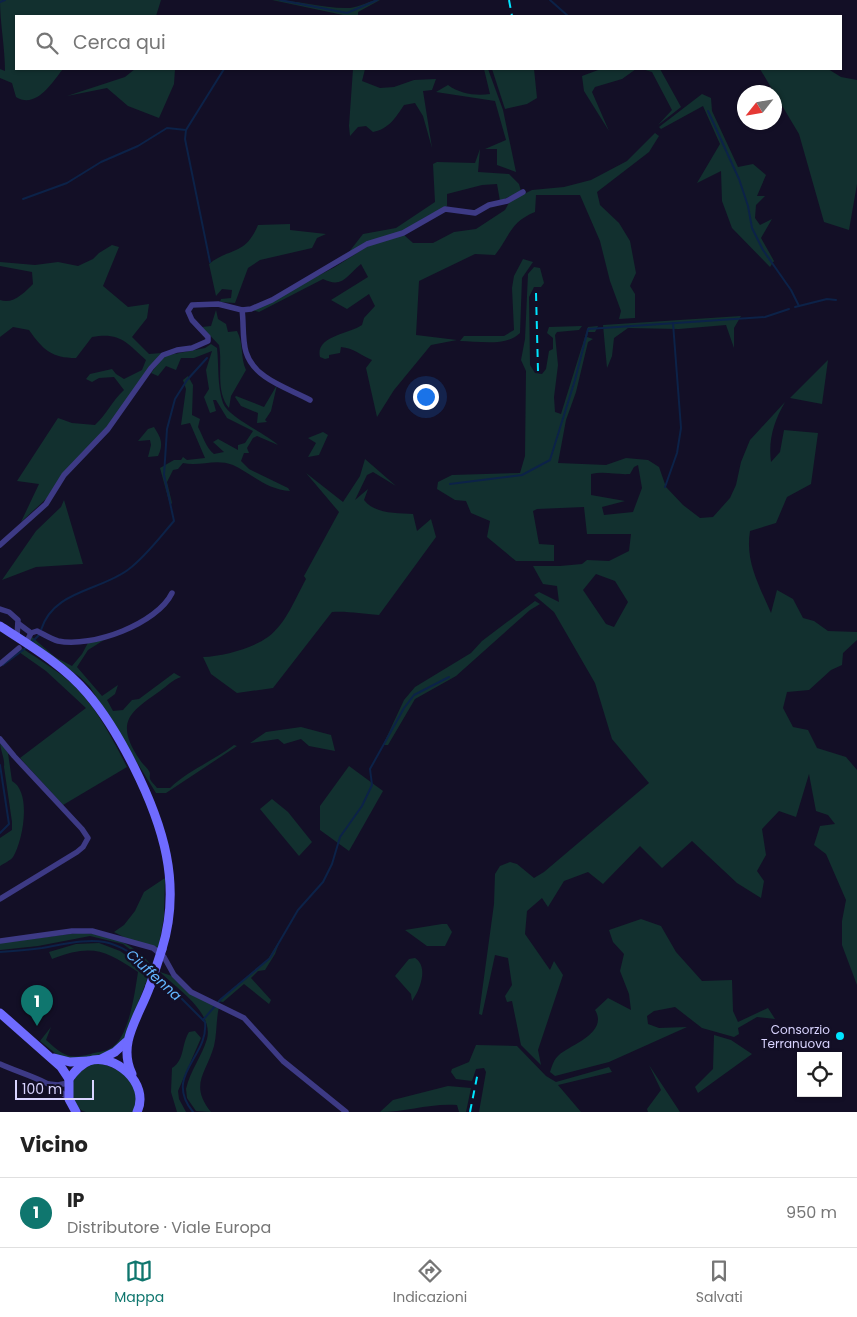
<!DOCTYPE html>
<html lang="it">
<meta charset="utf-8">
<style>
body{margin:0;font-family:Poppins,sans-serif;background:#f6f6f6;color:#222}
.controls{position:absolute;right:15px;bottom:15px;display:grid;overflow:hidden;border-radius:0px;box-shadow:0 1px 4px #0004}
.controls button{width:45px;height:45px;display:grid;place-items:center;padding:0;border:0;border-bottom:1px solid #e0e0e0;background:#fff;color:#222;font:25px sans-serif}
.compass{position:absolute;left:737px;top:85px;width:45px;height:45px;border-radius:50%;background:#fff;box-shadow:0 1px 4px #0004;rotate:239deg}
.scale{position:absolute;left:15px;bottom:12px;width:79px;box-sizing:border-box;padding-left:5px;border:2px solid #d9d4ff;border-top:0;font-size:14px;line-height:18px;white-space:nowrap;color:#d9d4ff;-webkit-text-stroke:4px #130f26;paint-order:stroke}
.you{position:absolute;left:425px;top:396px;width:18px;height:18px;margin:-12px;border:4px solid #fff;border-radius:50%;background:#1a73e8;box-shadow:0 0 0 8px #1a73e833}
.badge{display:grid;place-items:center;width:32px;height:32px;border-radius:50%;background:#0f766e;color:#fff;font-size:16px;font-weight:700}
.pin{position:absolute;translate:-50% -41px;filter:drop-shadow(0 1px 2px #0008)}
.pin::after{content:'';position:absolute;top:26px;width:18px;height:15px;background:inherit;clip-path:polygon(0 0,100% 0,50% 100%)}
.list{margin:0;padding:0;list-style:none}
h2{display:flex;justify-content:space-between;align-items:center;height:65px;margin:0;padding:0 20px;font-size:21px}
h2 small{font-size:16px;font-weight:400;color:#767676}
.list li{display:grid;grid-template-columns:32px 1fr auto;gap:15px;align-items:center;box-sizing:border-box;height:70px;padding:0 20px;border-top:1px solid #e0e0e0}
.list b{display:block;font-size:19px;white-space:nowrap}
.list p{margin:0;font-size:16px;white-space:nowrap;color:#767676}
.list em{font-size:16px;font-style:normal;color:#767676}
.icon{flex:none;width:28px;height:28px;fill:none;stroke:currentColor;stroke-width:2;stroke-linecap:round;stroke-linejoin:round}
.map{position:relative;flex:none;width:857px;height:1112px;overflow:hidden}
.search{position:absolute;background:#fff;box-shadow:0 1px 4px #0004;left:15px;right:15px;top:15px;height:55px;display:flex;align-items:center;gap:12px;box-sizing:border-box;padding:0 18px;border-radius:0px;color:#767676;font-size:19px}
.sheet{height:135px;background:#fff}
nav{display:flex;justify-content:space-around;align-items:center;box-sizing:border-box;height:70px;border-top:1px solid #e0e0e0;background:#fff;font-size:14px;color:#767676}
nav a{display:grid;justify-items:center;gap:2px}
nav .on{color:#0f766e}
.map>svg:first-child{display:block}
.green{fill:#12302f;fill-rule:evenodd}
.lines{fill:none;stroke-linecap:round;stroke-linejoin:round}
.stream{stroke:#0c2248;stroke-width:2}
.street{stroke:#3d3a85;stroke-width:5.5}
.secondary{stroke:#6f6bff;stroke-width:9}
.rail{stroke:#00e5ff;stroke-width:2;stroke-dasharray:8 6;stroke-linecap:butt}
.secondary-bridge{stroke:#6f6bff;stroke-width:9}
.poi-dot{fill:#00e5ff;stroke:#130f26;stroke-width:2}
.labels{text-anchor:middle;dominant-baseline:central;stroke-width:5;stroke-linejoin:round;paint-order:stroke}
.poi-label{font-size:12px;fill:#d9d4ff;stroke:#130f26;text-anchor:end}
.water-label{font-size:14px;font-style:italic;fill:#62b6ff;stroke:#130f26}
</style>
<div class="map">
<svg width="857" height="1112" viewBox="0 0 857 1112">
<rect width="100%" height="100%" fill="#130f26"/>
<g class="green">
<path d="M0 0H161L156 16H16V69H63C51 84 36 109 16 97L12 83 0 78V69L5 71C5 47 0 24 0 0Z"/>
<path d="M272 0C298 0 324 9 350 8 361 7 369 0 380 0L358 12V16H348Z"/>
<path d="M135 69H175L174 84 159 118 128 106 107 88 67 96 125 77Z"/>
<path d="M353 69H365L362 81 380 88 394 87 414 80 436 79 432 90 423 91 432 148 423 116 415 103 404 105C396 117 389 129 373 132L366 126 358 127 350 136 349 126Z"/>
<path d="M484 69H488L503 110 516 172 497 165V149H485L506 140 495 101 436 92 448 85C460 94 476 96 490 94Z"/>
<path d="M492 69H534L537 98 527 104 505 109Z"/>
<path d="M601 69H636L622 79 595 87 592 92 609 131 584 91 582 76Z"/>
<path d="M642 69H660L681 107 658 125 672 110 652 72Z"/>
<path d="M760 69H828L841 77 857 80V184L849 230 824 222 799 134Z"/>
<path d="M702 94 711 98 712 111 738 167 753 164 766 175 757 196H765L756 205 755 218 760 225 772 219 761 238 774 261 770 267 732 228 722 201 721 171 697 183 720 144 703 106 661 129 659 127Z"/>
<path d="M655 133 659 136 649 152 597 192 600 205 619 223 630 241 636 273 630 286 635 294V318L619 319 621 311 610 281 600 241 580 195H536L535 212C510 222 510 236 495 255L475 254 419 281 416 335 457 340 431 345 394 390 377 417 366 368 372 360C360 355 354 348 341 347L340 353 329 355V358L325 359 320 357C315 336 349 334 362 325L364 318 375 306 369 294 347 309 331 300 368 277 361 264C347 275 343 289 323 279L259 312 252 310 335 267 368 246 404 235 413 243H433L454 232 476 229 505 210 510 201 532 190 564 187 591 180 627 161Z"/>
<path d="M480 149 478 172 509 174 519 184 521 191 500 201 497 184 482 185 447 194V206L422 219 402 232 349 252 363 234 396 228 435 202 433 164 437 162 475 163Z"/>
<path d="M290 224V230L326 234 317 238 312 248 260 260 248 268 235 303 220 302 221 299 231 298 232 290 222 289 216 296 209 264C230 247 245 256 258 225Z"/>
<path d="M112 245 119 247 103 286 128 307 149 304 147 318 132 337 149 354 162 353 106 428 63 473 47 498 21 522 39 484 17 481 58 418 72 423 95 425C107 414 112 401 124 390L114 377 99 378 92 382 86 379 90 374 112 369 116 374 124 379 142 370 146 360C126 342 120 332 92 337L76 358C52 358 43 350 29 330L13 327 0 337V300C13 305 25 292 33 284L32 272 0 266V262L35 265 58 262 78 266 93 259 99 253Z"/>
<path d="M523 259 533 262 522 278 520 333C506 347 478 341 460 341L464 336H504L514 330 512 288 514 276Z"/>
<path d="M534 267 540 268 544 283 541 287H534L529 297 530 365 535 373 542 374 546 369 549 351 553 349V338L547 333 549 327 582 326 579 330 557 332 555 335 558 365 554 397 555 412 561 414 588 327 598 326 595 332H588L587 337 593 339 588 342 576 392 566 420 558 463 606 465 626 458 648 460 659 467 666 487 683 505 700 518 713 517 730 498 736 485 741 462 750 440 785 402C774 421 768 440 771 462L780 452 784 430 818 433 811 484 787 497 776 523 750 531C745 562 759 585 771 613L777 590 793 599 803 618 814 621 828 631 857 632V640L843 653 842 665 831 670 809 690 787 692 783 708 793 727 808 730 817 748 846 757 857 770V985L842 945V921L846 900 826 854 814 845 820 826 835 824 828 815 816 811 809 774 796 817 779 811 762 829 766 855 757 871 764 881 761 898 737 883 692 841 662 868 640 846 603 884 588 872 564 881 548 907 542 898 527 911 525 934 550 970 554 961 563 975 538 1050 541 1065 521 1045 512 1001 507 1002 505 996 512 985 508 958 495 955 482 1015 479 1014 494 904 495 874 500 866 510 862 517 864 534 878 544 872 649 783 612 739 595 683 554 612 534 595 539 592 559 602 557 586 543 584 533 566H560L582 564 587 560 609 561 629 551 631 534H587L584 507 537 509 533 511 539 544 554 545V561H516L487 537 490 521 471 513 466 501 455 500 437 489 438 482 452 475 520 473 525 456 526 371 521 360 525 339 528 274ZM638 465 642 488 633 512 604 515 602 507 625 501 591 495V474C604 471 617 475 630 474L634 467ZM596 574 615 581 628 602 614 627 606 624 583 590Z"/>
<path d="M216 310 218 319 226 324 228 332 237 331C244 344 240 357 246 370L231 396 229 408C215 391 223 365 219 345L202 327 211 326Z"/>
<path d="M741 316 734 328V348L726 325 679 329 628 328 614 338 612 356 607 368 603 325Z"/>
<path d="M211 344 217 348C219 366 217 385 223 403 228 417 265 433 278 445L257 436 253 438 247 448 249 453H244L241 461 249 469 288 488 290 491C267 490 252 474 233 465 215 458 200 467 183 463L178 469 173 470 167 482 172 503 170 505 160 468 174 460H181L183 457 187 460 205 458 190 423 181 425 186 389 183 380 188 376 193 385 192 415 200 419 198 427C203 436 206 448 214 454L224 452 213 442 218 439 238 450V445L245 443 253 431 227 418 216 400H213L216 411 210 413 204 397 209 389 206 370 212 351 194 358H181L176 370 166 366 158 376 151 373 164 356 205 348Z"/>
<path d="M828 360 822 404 790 398Z"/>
<path d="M277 385 271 411 265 420 267 422 257 423 258 413 241 406 235 397 236 396 264 407Z"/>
<path d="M154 427C161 438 164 444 158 456L148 457 151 445 150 440 138 441 148 429Z"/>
<path d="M323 432 328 435 319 455 308 457 316 443 308 438Z"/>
<path d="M365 459 396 486 373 472 367 475 355 500 368 489 364 500C375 514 396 513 413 514L417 531 431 519 436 537 379 615C362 614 349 611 332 612L273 688 237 693 211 674 203 657C223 656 251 649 268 637 286 624 296 597 306 579L304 576 339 512 306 473 343 502 360 476Z"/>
<path d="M64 500 83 564 36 567 2 580 36 531 61 507Z"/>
<path d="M535 601 540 604 530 610 456 676 415 699 388 745H383L404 700 415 687 471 653 482 641Z"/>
<path d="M112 635 88 650 77 667 102 696 118 685 115 694 107 700 113 711 123 710 132 700 139 699 174 673 181 677C172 680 167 686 160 691 130 712 114 722 140 760 142 764 147 767 149 771 151 774 149 775 150 779 151 782 155 785 157 788H170C189 770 213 761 234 745L237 746 166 793H156L90 687 80 677 29 641 32 637 55 657 72 666 82 654 89 641Z"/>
<path d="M22 648C41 661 64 674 80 692 100 714 113 740 127 767L63 805 20 758 86 708 46 671 19 652Z"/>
<path d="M301 727 331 735 335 751 309 746 301 739 284 744 278 739 250 743 266 732Z"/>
<path d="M0 741 8 753 12 781C32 792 23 841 13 857 10 861 4 863 0 866V838L12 830V822L4 767C5 757 0 751 0 741Z"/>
<path d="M349 766 383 791 349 851 320 830V806Z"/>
<path d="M272 799 288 812 312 842 299 856 260 809Z"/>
<path d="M165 878 164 917 158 949 137 944 114 932 124 925 135 911 144 892Z"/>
<path d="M641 919 661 926 676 952 702 981 732 980 733 1011 738 1022 768 1008 775 1019 757 1017 738 1028 739 1034 734 1037 702 1028 675 1007 654 1011 647 1016 648 1024 659 1028 687 1027 609 1062 555 1076 550 1072C552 1066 554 1059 559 1055 570 1045 609 1033 595 1010L608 998 631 1010 629 994 620 971 624 954 613 942 609 930Z"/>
<path d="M442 924H447L452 932 445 946H427L405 930Z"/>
<path d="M78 933C107 933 133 942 151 965L123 944 90 936 38 946 0 950V943Z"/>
<path d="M281 938 275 954 265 970 258 971 251 978 271 1000 269 1004 244 984 223 1002 218 1001 268 959Z"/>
<path d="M99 943 120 951 150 972 123 1042 112 1052 81 1059 61 1058 40 1041 51 1027 46 1040C63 1055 68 1060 91 1054 96 1052 104 1052 109 1049 129 1041 135 991 138 972 104 949 91 944 52 959L49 952 76 944Z"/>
<path d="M415 958C429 967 420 990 412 1001L411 994 395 976 409 959Z"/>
<path d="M160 972 172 976 183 987 219 1007C216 1019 217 1034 214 1046 206 1074 189 1084 211 1112L196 1111 187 1098 186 1089C190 1071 202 1056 207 1039 214 1012 176 988 160 972Z"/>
<path d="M195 1031 201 1038 178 1091 179 1099 186 1112H177L171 1092 172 1068C185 1060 181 1045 189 1032Z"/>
<path d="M714 1035 731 1040 752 1054 698 1093 695 1087 713 1069Z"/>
<path d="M476 1045 517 1046 546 1076 556 1082 609 1067 612 1072 558 1085 581 1112H479L486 1072 484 1068 476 1069 472 1081 456 1079 451 1072 452 1069 469 1062Z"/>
<path d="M95 1063C112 1065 133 1075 137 1093 139 1098 135 1106 134 1112 119 1112 101 1112 86 1112 81 1111 77 1107 75 1102 66 1082 78 1071 95 1063Z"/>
<path d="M649 1065 680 1112H648L647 1109 661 1090Z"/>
<path d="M448 1086 471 1088 466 1112H459L457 1105C430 1103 406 1112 380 1112L393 1100Z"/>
</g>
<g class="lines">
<g class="stream">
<path d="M280 0 347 13 377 0"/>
<path d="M550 0 568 16"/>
<path d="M0 2 5 0"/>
<path d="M708 111 739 179 748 206 752 228 763 250 791 290 799 306"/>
<path d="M23 199 67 183 101 162 138 146 167 128 186 130"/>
<path d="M210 262 185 139 186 130 224 69"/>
<path d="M795 307 827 299 836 300"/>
<path d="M450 484 522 475 550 460 575 380 588 329 765 317 789 309"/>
<path d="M665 487 677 453 681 428 673 323"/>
<path d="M41 630C53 590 101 591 129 569 146 556 160 537 174 521L164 475 167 429 175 399 187 380 207 358"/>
<path d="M32 642 39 635"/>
<path d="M3 665 27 647"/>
<path d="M0 765 9 824 0 833"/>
<path d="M0 952C14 951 28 950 42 948 93 939 111 932 152 970"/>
<path d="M158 975 205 1022C209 1057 163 1075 193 1112"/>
<path d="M203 1020 221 999 270 958 298 910 323 882 332 864 340 837 362 806 372 785 370 769 404 708 414 695 449 677"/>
</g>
<g class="street">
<path d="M242 310 251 309 272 300 367 244 403 233 445 209 475 213 489 205 507 201 523 192"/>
<path d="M0 545 46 504 64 475 108 429 151 368 163 355 177 350 192 348 208 341V337L192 320 188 311 192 305 218 304 242 310C244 324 242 338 246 352 254 379 288 388 310 400"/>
<path d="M0 609 9 612 18 620 17 637"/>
<path d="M19 624 31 633"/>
<path d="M28 639 31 633 37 631C43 634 51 639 58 641 92 648 157 624 172 593"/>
<path d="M0 664 19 648"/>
<path d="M0 739 14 756 82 829 88 838 83 847 77 852 0 899"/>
<path d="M0 941 72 931H92L153 948 164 957 174 975 191 992 244 1018 283 1061 346 1112"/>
<path d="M0 1064C22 1074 52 1081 69 1099"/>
<path d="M49 1084 58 1085 68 1083"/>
</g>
<g class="secondary">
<path d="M0 626C31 646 63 665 87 693 106 715 121 741 134 767 163 825 182 884 162 949"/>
<path d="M0 1013 61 1067 69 1079"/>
<path d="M54 1058 70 1062 88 1061"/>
<path d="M101 1059 115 1052 126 1042"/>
<path d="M132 1074C117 1043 139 1017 150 986"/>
<path d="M76 1112 69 1099V1079C74 1072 81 1064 89 1061 113 1052 151 1083 137 1112"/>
</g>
<g class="rail">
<path d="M509 0 512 16"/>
<path d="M536 293 538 371"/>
<path d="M470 1112 478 1072"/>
</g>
<path class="secondary-bridge" d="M150 986 162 949"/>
</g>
<circle class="poi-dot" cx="840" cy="1036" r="5"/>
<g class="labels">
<g class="poi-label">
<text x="830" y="1029">Consorzio<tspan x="830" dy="14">Terranuova</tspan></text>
</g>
<g class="water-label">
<text transform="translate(154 975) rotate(42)">Ciuffenna</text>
</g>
</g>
</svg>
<div class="controls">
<button><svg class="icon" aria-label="locate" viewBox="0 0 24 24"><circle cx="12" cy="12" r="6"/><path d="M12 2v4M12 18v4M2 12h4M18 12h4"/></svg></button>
</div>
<svg class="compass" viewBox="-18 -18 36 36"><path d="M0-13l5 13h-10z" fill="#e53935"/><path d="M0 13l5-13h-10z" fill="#767676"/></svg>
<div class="scale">100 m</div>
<div class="you"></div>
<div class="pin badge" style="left:37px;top:1026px">1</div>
<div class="search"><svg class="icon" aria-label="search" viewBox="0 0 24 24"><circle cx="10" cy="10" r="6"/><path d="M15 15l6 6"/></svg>Cerca qui</div>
</div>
<section class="sheet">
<h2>Vicino<small></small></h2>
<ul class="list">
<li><span class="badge">1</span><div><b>IP</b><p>Distributore · Viale Europa</p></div><em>950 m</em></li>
</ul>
</section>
<nav>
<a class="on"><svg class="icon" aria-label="map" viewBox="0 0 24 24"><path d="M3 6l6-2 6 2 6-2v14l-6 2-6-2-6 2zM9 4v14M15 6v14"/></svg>Mappa</a>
<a><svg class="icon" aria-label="directions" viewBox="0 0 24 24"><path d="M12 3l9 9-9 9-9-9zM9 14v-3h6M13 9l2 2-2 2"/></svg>Indicazioni</a>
<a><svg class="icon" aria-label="saved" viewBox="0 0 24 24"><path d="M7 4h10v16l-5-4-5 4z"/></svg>Salvati</a>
</nav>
